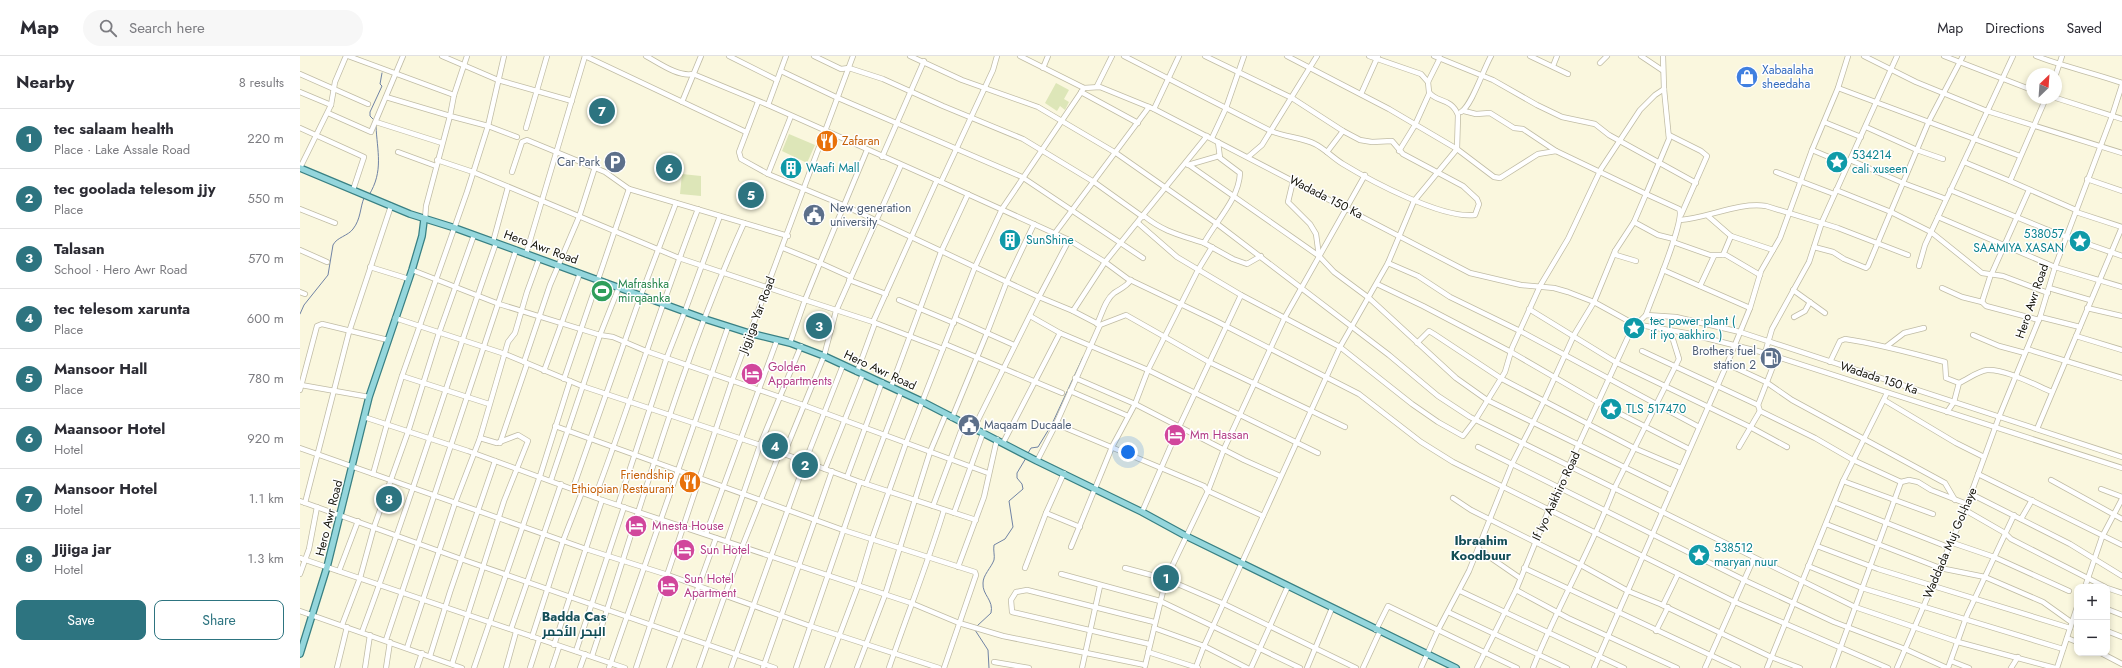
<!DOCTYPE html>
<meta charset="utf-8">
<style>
body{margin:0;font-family:Jost,Cairo,sans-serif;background:#f7f7f7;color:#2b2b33}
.controls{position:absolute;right:12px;bottom:12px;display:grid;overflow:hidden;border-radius:8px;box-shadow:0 2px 6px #0003}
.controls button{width:36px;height:36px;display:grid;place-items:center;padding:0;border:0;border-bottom:1px solid #e1e1e2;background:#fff;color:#2b2b33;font:20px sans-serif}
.compass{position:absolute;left:1726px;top:12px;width:36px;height:36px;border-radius:50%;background:#fff;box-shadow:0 2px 6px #0003;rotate:25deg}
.you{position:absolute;left:828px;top:396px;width:14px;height:14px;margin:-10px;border:3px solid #fff;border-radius:50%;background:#1a73e8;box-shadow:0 0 0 6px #1a73e833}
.badge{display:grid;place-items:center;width:26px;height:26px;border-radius:50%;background:#2d7480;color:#fff;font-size:13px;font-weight:700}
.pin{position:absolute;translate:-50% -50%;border:2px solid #fff;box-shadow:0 1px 4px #0006}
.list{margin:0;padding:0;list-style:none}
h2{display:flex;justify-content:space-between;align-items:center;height:52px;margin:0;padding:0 16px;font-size:17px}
h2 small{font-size:13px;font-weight:400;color:#7c7c81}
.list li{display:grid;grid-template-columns:26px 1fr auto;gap:12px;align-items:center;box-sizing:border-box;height:60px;padding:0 16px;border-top:1px solid #e1e1e2}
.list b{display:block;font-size:15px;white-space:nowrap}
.list p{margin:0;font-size:13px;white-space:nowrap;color:#7c7c81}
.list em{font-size:13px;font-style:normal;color:#7c7c81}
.actions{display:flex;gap:8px;padding:12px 16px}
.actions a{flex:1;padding:9px 0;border:1px solid #2d7480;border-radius:8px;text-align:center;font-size:14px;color:#2d7480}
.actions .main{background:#2d7480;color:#fff}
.icon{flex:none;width:22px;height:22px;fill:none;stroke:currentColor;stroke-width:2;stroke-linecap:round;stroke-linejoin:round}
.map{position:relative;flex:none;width:1822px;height:612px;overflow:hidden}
header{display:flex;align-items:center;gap:24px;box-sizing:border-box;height:56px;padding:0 20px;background:#fff;border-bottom:1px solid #e1e1e2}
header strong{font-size:19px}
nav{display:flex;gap:22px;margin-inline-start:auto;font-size:14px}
.search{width:280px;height:36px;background:#f7f7f7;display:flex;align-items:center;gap:10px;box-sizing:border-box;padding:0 14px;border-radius:22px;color:#7c7c81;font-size:15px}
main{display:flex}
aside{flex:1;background:#fff}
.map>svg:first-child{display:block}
.grass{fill:#dde6b8}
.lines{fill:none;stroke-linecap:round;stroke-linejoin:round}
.stream{stroke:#7083a4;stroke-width:1}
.minor-casing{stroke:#c0bca5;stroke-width:6}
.major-casing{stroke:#398083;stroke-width:8}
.minor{stroke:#fff;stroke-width:4.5}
.major{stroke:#94d6dc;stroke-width:5.5}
.labels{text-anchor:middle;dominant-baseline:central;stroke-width:3;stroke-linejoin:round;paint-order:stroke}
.shop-label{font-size:12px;fill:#366cbe;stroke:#fff;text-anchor:start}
.food-label{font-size:12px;fill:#c56008;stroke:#fff;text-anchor:start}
.culture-label{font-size:12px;fill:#0d838f;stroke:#fff;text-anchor:start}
.service-label{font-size:12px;fill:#4e5e75;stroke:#fff;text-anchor:end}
.street-label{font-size:12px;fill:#131209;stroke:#fff}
.leisure-label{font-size:12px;fill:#27864d;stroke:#fff;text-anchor:start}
.hotel-label{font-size:12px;fill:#b23c85;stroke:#fff;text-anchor:start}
.neighbourhood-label{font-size:13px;font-weight:bold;fill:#134e57;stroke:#fff}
</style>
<header>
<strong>Map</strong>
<div class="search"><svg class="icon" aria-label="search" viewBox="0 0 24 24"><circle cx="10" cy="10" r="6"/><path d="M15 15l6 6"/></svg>Search here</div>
<nav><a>Map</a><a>Directions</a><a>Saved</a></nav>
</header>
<main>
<aside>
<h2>Nearby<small>8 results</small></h2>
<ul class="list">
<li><span class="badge">1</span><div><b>tec salaam health</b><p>Place · Lake Assale Road</p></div><em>220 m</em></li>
<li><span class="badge">2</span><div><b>tec goolada telesom jjy</b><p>Place</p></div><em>550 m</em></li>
<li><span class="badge">3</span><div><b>Talasan</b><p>School · Hero Awr Road</p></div><em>570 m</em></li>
<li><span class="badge">4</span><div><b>tec telesom xarunta</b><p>Place</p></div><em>600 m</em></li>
<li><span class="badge">5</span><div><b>Mansoor Hall</b><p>Place</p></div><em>780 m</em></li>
<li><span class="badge">6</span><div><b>Maansoor Hotel</b><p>Hotel</p></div><em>920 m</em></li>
<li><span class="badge">7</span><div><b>Mansoor Hotel</b><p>Hotel</p></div><em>1.1 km</em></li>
<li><span class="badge">8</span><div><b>Jijiga jar</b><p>Hotel</p></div><em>1.3 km</em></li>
</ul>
<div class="actions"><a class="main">Save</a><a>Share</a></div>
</aside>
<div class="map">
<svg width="1822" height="612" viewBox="0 0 1822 612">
<rect width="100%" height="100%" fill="#faf7de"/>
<g class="grass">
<path d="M756 27 769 34 764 43 769 46 765 54 760 50 757 55 745 47Z"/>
<path d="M489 78 515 89 507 107 482 95Z"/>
<path d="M382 118 401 120V140L380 138Z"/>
</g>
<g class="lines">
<g class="stream">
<path d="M75 65 70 60V56L82 30 80 28 82 17"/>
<path d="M69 139C84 115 77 95 76 70"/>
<path d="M0 258 4 249 28 219 33 189C37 181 48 180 53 173 61 163 60 151 64 142"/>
<path d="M728 397 731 392 738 391 752 368 783 301"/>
<path d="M677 570 691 557C694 544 682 539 683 527 683 519 691 512 694 504 695 500 693 494 694 489L705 483 713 471 709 445 723 433 722 428 717 422V417L726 402"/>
<path d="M675 574 688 594 689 612"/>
</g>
<g class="minor-casing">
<g id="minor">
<path d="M48 0 154 39 167 0"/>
<path d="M142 0 198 24 272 45"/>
<path d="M285 0 446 76"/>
<path d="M346 0C359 7 378 21 393 18L468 49 641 126"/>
<path d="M429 0 477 24"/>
<path d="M514 0 541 13 549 12 583 23 643 50 723 83 794 126 843 161"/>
<path d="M610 0 662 24 738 51 816 97 916 167 1089 299 1138 340 1170 361 1555 551 1658 586 1755 612"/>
<path d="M697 0 693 14 641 126 769 184 805 206 828 223 914 264 1059 338 1121 386 1153 406 1435 546 1588 612"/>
<path d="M720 0 784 32 800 31 854 53 1170 217 1221 229 1254 232 1268 236 1294 246 1334 268 1386 277 1465 297 1822 412"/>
<path d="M824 0 971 75C985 81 1004 82 1015 88 1025 93 1033 102 1043 108 1071 125 1142 163 1175 159L1179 148 1177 143 1163 130 1103 98 1092 85 1072 86 1060 84 1043 75 992 42 905 0"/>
<path d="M987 0 1089 53 1157 93 1194 121 1200 122 1238 98 1256 95 1346 138 1334 166 1358 179 1374 183"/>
<path d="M1069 0 1121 18 1128 26"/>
<path d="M1134 0 1193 24 1237 49 1262 61 1295 68 1309 79 1396 127"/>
<path d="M1230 0 1268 18"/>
<path d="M1341 0 1362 14"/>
<path d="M1564 0 1616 26 1687 55 1822 97"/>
<path d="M1644 0 1732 34"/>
<path d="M1736 0C1765 11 1794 17 1822 27"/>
<path d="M1300 7 1307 0"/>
<path d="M1253 10 1257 0"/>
<path d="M743 12 748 0"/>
<path d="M481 15 538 42 722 121 843 202"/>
<path d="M0 18 68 48"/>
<path d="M1756 18 1762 0"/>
<path d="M797 30 812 0"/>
<path d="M1538 32 1720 100"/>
<path d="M0 36 31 49"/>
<path d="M781 36 838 67"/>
<path d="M1061 38 1078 0"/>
<path d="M154 39 150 60 188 70 217 81"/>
<path d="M86 41 150 60 126 150 125 164"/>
<path d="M1746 42 1710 125 1776 154"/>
<path d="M1756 42 1822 63"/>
<path d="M382 46 401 0"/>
<path d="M458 46 439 96 441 103 468 118 543 149 739 241 674 372"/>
<path d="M468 49 486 0"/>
<path d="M854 53 879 0"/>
<path d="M1164 55 1176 58 1190 57 1214 72 1223 73 1256 95"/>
<path d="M1161 56C1172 49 1183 14 1191 0"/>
<path d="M28 57 71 76 103 0"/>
<path d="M76 66 142 87"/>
<path d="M1524 66 1561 81"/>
<path d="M1566 71 1617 94 1643 103"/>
<path d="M0 72 64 101 53 134"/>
<path d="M226 72 247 0"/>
<path d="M1369 79 1401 95 1407 100 1381 159"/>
<path d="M912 82 926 52 944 0"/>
<path d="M918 86 920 102 940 117C939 143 916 165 904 187L933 203 947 208 961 200"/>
<path d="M1512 94 1548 109"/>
<path d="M1099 95 1115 69 1129 38"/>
<path d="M98 96 136 110"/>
<path d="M1027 96 1043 75"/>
<path d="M582 101 624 5"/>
<path d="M948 101 962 89 1017 0"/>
<path d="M137 104 173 116 379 202 505 244 490 287"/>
<path d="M1550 104 1603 127 1646 143"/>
<path d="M1664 106 1710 125"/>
<path d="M888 109 919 100"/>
<path d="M889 109 1019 200 1034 216 1069 242 1156 322 1187 344 1371 434"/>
<path d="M0 112 31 49 35 26 46 0"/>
<path d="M212 116 222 86 227 84 305 116 329 133 488 180"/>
<path d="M1476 116 1534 138"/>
<path d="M468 118 491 60"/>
<path d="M1787 123 1822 135"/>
<path d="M993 125 988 146 1010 168 1016 178 1019 200"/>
<path d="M1536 134 1591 156 1631 176 1682 217 1703 220 1748 237"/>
<path d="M1650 134 1753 176 1822 200"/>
<path d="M0 153 35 167"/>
<path d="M844 160C864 176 880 179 904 187"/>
<path d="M1408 160 1431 180 1473 194"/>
<path d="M1638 161 1755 211 1822 231"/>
<path d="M1380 164C1408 162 1438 146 1466 150L1538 172 1608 199"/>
<path d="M1334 166 1315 195 1316 199 1336 205"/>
<path d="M838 167 877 201 941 239 1040 291 1112 348 1138 366 1163 380 1176 363 1205 316 1212 292 1240 230 1268 183 1301 113 1340 54 1355 39 1364 33"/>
<path d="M755 177 849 51"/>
<path d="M769 184 739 241 773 255 805 206 907 80"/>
<path d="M193 186 208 131"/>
<path d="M1373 186 1410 199H1426L1460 219"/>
<path d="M912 191 898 214 848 314 1018 397"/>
<path d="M1514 191 1533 196 1544 203 1566 212 1568 210 1629 65 1663 0"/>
<path d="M483 192 520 207 505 244 573 266 643 293"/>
<path d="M0 194 27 206"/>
<path d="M226 198 285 0"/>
<path d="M1423 199 1431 180"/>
<path d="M1088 207 1118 220 1150 241 1220 275 1399 371"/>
<path d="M1619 210 1625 189 1713 0"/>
<path d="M70 211 109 223"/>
<path d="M112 214 199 248 300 279 313 281 346 295 503 349 688 417"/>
<path d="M1363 214 1450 252"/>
<path d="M1692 217 1729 134"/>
<path d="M551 221 520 207 567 94"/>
<path d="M549 224 586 238"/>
<path d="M1077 228 1123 250 1211 296 1299 347 1389 393"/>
<path d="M1400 230 1414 200"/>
<path d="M1642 232 1662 241 1682 246 1686 250 1739 264"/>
<path d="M1749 232 1790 244"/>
<path d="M1493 234 1525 257"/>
<path d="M0 236 5 238"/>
<path d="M599 244 654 267"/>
<path d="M1682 246 1691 218"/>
<path d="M1787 252 1822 260"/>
<path d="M1229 253 1317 307 1450 371 1487 391"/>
<path d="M773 255 800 269 826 259 909 306 1045 371"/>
<path d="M1346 259C1351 243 1386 164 1379 153L1346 138 1369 83 1364 33 1363 0"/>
<path d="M1494 261 1505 255 1510 246"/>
<path d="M1740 261 1780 271"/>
<path d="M95 262 205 298 282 330 460 389 560 426 676 464"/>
<path d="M573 266 637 124"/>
<path d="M797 268C802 258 805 244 814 237 821 232 825 232 831 224"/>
<path d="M1337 268 1346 259 1376 261 1440 276 1822 401"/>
<path d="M760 277 848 314 835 348 812 391 771 491"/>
<path d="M1673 279 1699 290 1725 297"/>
<path d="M1776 280 1822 294"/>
<path d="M1117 287 1129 275 1134 278 1202 323 1334 392 1381 412"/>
<path d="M645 288 762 337"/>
<path d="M714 289 687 277 707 225 734 168"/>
<path d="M1587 290 1604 277 1624 272"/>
<path d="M1727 293 1822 322"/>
<path d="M1342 295 1458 349 1460 355 1515 382 1553 404 1601 426 1609 424 1618 426 1631 434 1667 448"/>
<path d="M1465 297 1472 273 1509 206 1522 166 1597 0"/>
<path d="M224 306 250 229 279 161 295 111"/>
<path d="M1530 306 1540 285 1545 283C1579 288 1612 297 1645 306L1646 322 1659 327"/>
<path d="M1427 308 1466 326 1492 344 1645 427 1655 444"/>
<path d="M244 315 280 217"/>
<path d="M557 316 575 267"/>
<path d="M102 320 189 348"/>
<path d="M775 322 835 348 944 404 980 420"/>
<path d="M264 323 329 133"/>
<path d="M1 329 69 341"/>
<path d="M591 331 641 196 668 138"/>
<path d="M0 334 17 270 22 268 88 284"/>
<path d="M770 335 828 360"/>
<path d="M1584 344 1656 387 1684 401"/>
<path d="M1458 349 1477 300"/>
<path d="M1647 356 1654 346 1659 327C1668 323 1678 315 1687 314 1706 313 1735 329 1752 336"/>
<path d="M64 361 168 395 302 444 611 547 659 567 703 580 845 609"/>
<path d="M652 362 687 277 656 263"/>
<path d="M756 368 904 430 908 435 963 460"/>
<path d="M255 370 543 474 675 516 676 519 644 612"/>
<path d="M1737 373 1822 171 1776 156"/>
<path d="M200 387 227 308"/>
<path d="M703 387 760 277 730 260"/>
<path d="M1178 391 1444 524 1534 566 1605 593 1647 612"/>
<path d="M1439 391 1460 355"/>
<path d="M0 392 286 493 368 519 510 570 639 612"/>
<path d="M484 398 524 300 536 255 601 109"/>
<path d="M737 405 756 368 800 269"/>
<path d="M525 413 563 318"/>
<path d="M73 418 87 368 102 320 167 136 188 70 204 0"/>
<path d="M1678 418 1822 489"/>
<path d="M547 421 582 326"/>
<path d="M251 424 300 279 319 231"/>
<path d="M1751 424 1822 463"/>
<path d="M1543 425 1633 458"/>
<path d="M566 428 601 336"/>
<path d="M273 432 341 239 376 147"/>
<path d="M1801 433 1822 441"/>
<path d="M1671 438 1770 488 1822 520"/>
<path d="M295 441C331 346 361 248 398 153"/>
<path d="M1153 442 1171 454 1279 508 1328 535 1360 548 1471 601 1500 612"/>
<path d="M0 445 161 503 475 612"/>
<path d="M5 447 49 276 91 150"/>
<path d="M1536 447 1648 491"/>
<path d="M318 449 367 301 385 255 420 160"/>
<path d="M633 450 664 367"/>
<path d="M1665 454 1705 477 1711 483 1805 531"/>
<path d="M842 456 879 371 941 239"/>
<path d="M654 457 683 377"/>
<path d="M746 457 780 471"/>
<path d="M1721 463 1732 444"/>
<path d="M1526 468 1640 512 1685 521 1743 546 1771 566"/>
<path d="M406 478 477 284"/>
<path d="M427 485 460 389 501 290"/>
<path d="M1650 486 1694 501 1769 535"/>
<path d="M1517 490 1578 513 1770 572"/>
<path d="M1178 493 1220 522"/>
<path d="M0 502 325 612"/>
<path d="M1508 510 1562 532 1763 593"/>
<path d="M658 511 684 441 697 383"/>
<path d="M725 512 746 457 764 417"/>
<path d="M825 512 866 523 924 548 1056 612"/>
<path d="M1224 512 1438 612"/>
<path d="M39 515 58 465"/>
<path d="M0 518 9 493 17 451"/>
<path d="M761 518 860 545 1000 612"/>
<path d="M1785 531 1802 481 1822 443"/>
<path d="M1807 532 1822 537"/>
<path d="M1216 534 1268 562 1377 612"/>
<path d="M1160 535 1324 612"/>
<path d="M1363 549 1378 518"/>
<path d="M1807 553 1822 559"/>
<path d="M0 555 162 612"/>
<path d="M1148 556 1267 612"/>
<path d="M42 569 60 522 74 471 108 376 139 277 174 179"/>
<path d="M854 572 904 590 1040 291 1088 207 1114 145 1157 93 1158 59C1151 41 1136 47 1129 36L1128 26 1140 2"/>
<path d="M211 573 261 428"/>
<path d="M1076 574 1088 550 1217 612"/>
<path d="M1356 575 1368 551"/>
<path d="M1807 575 1822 581"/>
<path d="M62 576C110 448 150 316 196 187"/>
<path d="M232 581 263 485 282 436"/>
<path d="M1767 582 1777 586"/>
<path d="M86 584 216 194"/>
<path d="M849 588 712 556 711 544 716 536 727 534 854 566"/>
<path d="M254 589 302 444"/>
<path d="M107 592 155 447 180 382 208 286 215 277 227 236 239 203"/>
<path d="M276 595 324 451"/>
<path d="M848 596 898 612"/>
<path d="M1801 597 1822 608"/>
<path d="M130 600 150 536 195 405"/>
<path d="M292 600C340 455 381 306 444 167"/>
<path d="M1651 605 1669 612"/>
<path d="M694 606 729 612"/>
<path d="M152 608 204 445 228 385 218 379 197 387 180 382"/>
<path d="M845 610 866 523 908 435 924 393 985 261 1065 119"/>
<path d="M896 611 904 590 947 612"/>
<path d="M37 612 47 571"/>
<path d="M65 612 70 579"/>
<path d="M86 612 90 586"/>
<path d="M117 612 122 597"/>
<path d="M174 612 240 420 270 325"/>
<path d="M206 612 216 576"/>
<path d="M230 612 239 584"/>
<path d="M252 612 259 591"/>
<path d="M280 612 285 598"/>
<path d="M309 612 428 271"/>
<path d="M336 612 432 325 553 0"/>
<path d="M369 612 416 482"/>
<path d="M399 612 442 491 480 396"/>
<path d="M431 612 505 406 543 309"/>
<path d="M463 612 532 415"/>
<path d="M496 612 560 426"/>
<path d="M527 612 558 530 572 483 606 387 675 211 702 153 784 32"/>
<path d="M557 612 585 539 630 396 646 358"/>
<path d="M589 612C607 559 628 507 644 454"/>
<path d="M782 612 800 530"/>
<path d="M951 612 988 530"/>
<path d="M1007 612 1032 552"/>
<path d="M1063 612 1080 575"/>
<path d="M1121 612 1138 574 1169 515 1212 408 1244 345 1274 279 1294 246 1315 195"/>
<path d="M1177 612 1216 534 1249 453 1334 268"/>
<path d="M1233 612C1257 551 1291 494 1314 433L1379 303 1370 274"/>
<path d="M1294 612 1427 308 1450 252 1461 215 1480 182 1512 94 1538 32 1548 0"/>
<path d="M1405 612 1454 502"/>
<path d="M1467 612 1543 425 1587 337"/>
<path d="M1533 612 1601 426"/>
<path d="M1597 612 1665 454 1699 361 1740 261 1755 211 1812 60 1822 29"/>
<path d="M1648 612 1667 559 1714 459"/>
<path d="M1711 612 1718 601"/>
<path d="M1757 612 1777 551"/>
</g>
</g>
<g class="major-casing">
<g id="major">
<path d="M0 112 110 158 155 172 405 263 449 277 490 287 524 300 621 345 737 405 842 456 886 480 1156 612"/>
<path d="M0 598 27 511 69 341 112 214 122 180 124 164"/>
</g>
</g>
<use href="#minor" class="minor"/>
<use href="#major" class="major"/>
</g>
<defs>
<g id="shop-disc" transform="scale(1.15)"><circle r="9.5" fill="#3f7fe0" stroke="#fff"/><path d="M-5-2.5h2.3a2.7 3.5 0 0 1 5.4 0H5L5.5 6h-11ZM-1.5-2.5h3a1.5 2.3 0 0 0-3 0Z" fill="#fff"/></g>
<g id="restaurant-disc" transform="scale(1.15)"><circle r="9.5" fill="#e8710a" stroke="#fff"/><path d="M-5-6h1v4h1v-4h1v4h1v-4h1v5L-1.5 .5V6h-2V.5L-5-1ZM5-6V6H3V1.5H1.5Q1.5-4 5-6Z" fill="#fff"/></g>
<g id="parking-disc" transform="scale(1.15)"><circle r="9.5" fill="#5c6f8a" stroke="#fff"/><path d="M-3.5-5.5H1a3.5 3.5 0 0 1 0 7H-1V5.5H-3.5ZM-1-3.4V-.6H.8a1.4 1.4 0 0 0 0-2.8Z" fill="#fff"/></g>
<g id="sight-disc" transform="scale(1.15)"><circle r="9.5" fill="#0f9aa8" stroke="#fff"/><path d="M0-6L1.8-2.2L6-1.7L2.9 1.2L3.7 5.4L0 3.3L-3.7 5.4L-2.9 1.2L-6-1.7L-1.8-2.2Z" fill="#fff"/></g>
<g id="building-disc" transform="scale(1.15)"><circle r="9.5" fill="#0f9aa8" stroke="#fff"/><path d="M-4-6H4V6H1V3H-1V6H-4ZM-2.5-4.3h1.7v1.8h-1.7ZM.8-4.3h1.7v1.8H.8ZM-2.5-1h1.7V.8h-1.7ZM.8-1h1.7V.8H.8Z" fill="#fff"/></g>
<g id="civic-disc" transform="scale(1.15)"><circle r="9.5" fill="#5c6f8a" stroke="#fff"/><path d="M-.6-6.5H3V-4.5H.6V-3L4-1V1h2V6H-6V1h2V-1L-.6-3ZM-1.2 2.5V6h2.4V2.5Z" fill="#fff"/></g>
<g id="stadium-disc" transform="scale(1.15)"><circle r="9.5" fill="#2e9e5b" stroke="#fff"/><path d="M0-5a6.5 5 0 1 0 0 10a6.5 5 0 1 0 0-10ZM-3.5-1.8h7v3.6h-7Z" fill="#fff"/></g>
<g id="fuel-disc" transform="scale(1.15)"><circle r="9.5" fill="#5c6f8a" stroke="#fff"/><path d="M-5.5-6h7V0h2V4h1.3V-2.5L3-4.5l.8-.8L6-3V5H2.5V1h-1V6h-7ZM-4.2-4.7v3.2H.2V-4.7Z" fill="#fff"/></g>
<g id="hotel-disc" transform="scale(1.15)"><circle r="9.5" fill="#d1479c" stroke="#fff"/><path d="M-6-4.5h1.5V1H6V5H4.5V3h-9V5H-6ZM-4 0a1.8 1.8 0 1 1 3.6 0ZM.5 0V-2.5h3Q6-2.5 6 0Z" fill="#fff"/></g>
</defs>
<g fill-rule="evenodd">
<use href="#shop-disc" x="1447" y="21"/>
<use href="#restaurant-disc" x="527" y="85"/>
<use href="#parking-disc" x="315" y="106"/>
<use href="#sight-disc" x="1537" y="106"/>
<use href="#building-disc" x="491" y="112"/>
<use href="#civic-disc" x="514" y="159"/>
<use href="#building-disc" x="710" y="184"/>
<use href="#sight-disc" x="1780" y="185"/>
<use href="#stadium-disc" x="302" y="235"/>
<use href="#sight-disc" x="1334" y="272"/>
<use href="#fuel-disc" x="1471" y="302"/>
<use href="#hotel-disc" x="452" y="318"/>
<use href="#sight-disc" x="1311" y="353"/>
<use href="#civic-disc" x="669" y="369"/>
<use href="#hotel-disc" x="875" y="379"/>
<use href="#restaurant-disc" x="390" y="426"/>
<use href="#hotel-disc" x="336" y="470"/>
<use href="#hotel-disc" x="384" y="494"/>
<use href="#sight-disc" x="1399" y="499"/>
<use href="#hotel-disc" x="368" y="530"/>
</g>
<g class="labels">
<g class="shop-label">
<text x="1462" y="14">Xabaalaha<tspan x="1462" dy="14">sheedaha</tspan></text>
</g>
<g class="food-label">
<text x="542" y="85">Zafaran</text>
<text x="374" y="419" text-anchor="end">Friendship<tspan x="374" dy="14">Ethiopian Restaurant</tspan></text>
</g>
<g class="culture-label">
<text x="1552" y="99">534214<tspan x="1552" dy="14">cali xuseen</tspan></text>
<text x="506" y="112">Waafi Mall</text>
<text x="1764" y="178" text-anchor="end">538057<tspan x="1764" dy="14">SAAMIYA XASAN</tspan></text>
<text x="726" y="184">SunShine</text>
<text x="1350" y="265">tec power plant (<tspan x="1350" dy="14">if iyo aakhiro )</tspan></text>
<text x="1326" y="353">TLS 517470</text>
<text x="1414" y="492">538512<tspan x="1414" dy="14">maryan nuur</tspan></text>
</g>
<g class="service-label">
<text x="300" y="106">Car Park</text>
<text x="530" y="152" text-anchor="start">New generation<tspan x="530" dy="14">university</tspan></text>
<text x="1456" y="295">Brothers fuel<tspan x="1456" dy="14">station 2</tspan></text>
<text x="684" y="369" text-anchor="start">Maqaam Ducaale</text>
</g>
<g class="street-label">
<text transform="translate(1026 141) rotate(27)">Wadada 150 Ka</text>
<text transform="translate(241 191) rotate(20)">Hero Awr Road</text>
<text transform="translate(1732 245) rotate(-71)">Hero Awr Road</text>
<text transform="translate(457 259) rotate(-69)">Jigjiga Yar Road</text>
<text transform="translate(580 314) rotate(25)">Hero Awr Road</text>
<text transform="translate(1579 322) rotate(18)">Wadada 150 Ka</text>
<text transform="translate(1256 440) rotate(-65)">If Iyo Aakhiro Road</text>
<text transform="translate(29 462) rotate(-76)">Hero Awr Road</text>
<text transform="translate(1650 487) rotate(-67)">Waddada Muj Gol-haye</text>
</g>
<g class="leisure-label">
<text x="318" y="228">Mafrashka<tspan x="318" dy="14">mirqaanka</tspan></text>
</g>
<g class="hotel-label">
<text x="468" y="311">Golden<tspan x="468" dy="14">Appartments</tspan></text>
<text x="890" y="379">Mm Hassan</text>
<text x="352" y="470">Mnesta House</text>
<text x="400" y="494">Sun Hotel</text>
<text x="384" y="523">Sun Hotel<tspan x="384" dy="14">Apartment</tspan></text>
</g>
<g class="neighbourhood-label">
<text x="1181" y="484">Ibraahim<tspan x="1181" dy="15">Koodbuur</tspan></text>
<text x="274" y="560">Badda Cas<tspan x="274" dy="15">البحر الأحمر</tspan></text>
</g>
</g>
</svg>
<div class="controls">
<button>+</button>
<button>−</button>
</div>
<svg class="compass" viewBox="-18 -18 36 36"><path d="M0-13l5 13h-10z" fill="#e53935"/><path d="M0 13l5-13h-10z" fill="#7c7c81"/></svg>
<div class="you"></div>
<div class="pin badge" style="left:866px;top:522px">1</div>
<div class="pin badge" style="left:505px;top:409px">2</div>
<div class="pin badge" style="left:519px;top:270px">3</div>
<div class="pin badge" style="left:475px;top:390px">4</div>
<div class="pin badge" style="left:451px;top:139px">5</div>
<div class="pin badge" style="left:369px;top:112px">6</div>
<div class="pin badge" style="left:302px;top:55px">7</div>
<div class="pin badge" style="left:89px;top:443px">8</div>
</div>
</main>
